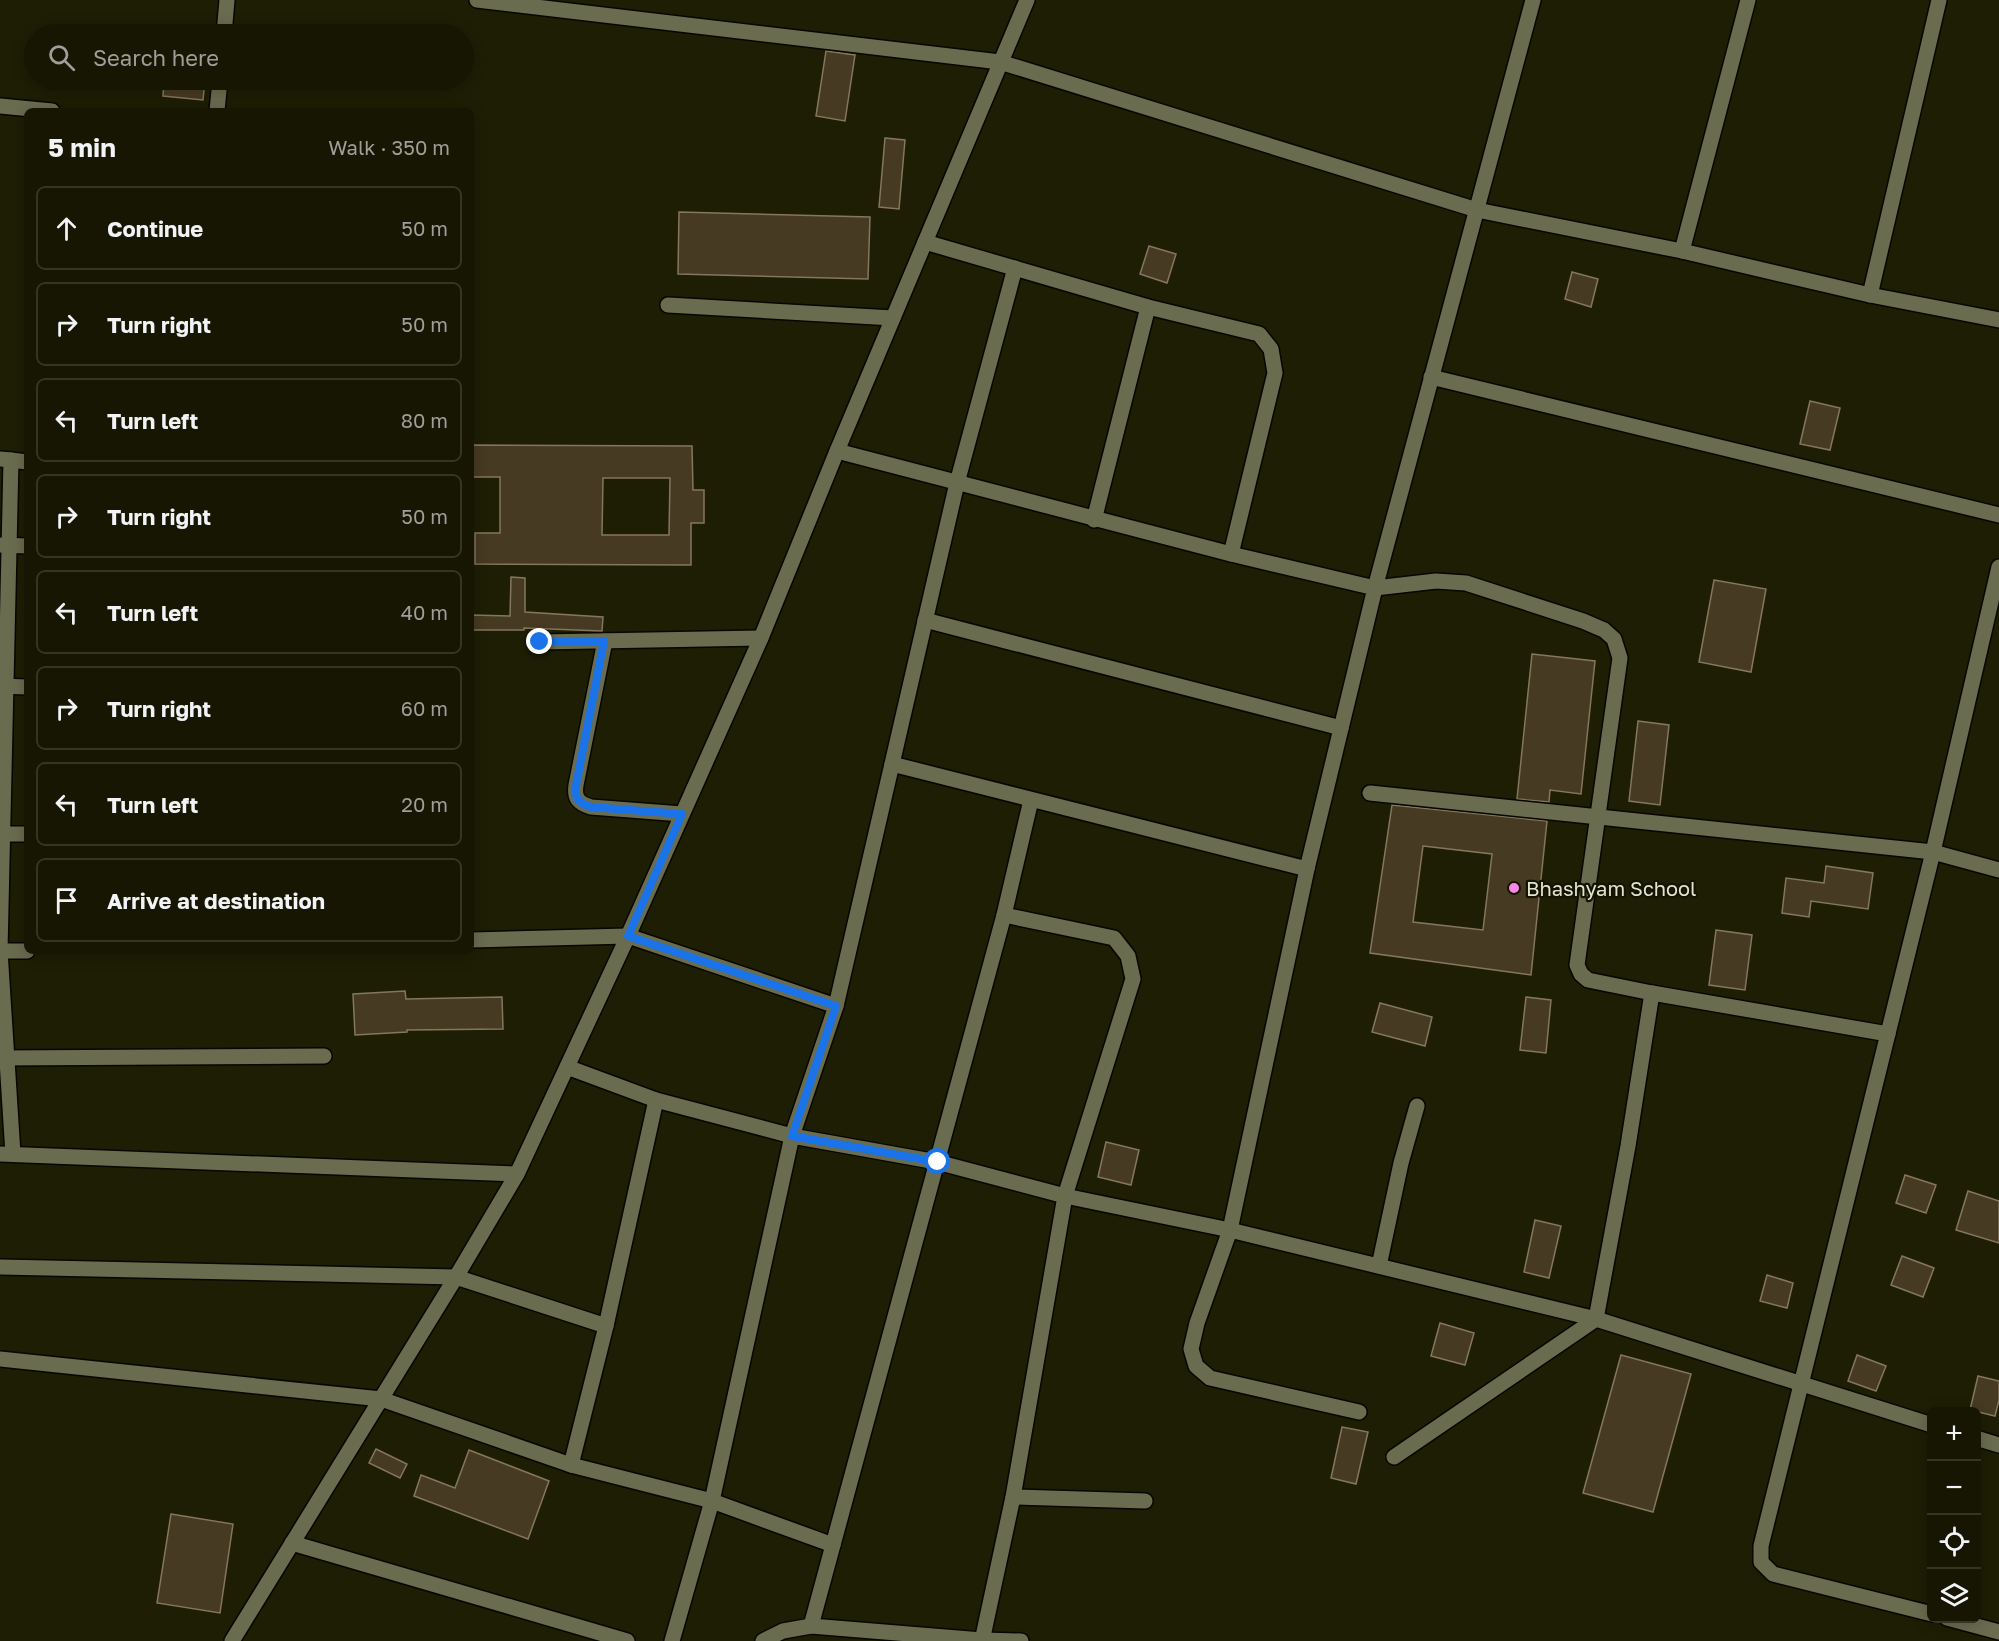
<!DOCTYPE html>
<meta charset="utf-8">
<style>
body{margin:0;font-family:"Golos Text",sans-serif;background:#1f1f0d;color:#f1f3f6}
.controls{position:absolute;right:18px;bottom:18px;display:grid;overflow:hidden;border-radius:9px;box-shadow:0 3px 15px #0003}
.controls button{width:54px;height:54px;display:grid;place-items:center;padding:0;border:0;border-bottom:2px solid #353525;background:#161603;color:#f1f3f6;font:30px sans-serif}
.stop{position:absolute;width:18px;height:18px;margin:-14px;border:4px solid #1a73e8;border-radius:50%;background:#fff}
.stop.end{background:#1a73e8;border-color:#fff;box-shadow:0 2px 6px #0008}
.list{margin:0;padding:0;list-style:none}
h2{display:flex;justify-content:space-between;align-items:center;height:78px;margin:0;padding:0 24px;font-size:26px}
h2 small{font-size:20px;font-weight:400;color:#9e9f9a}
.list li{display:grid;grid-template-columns:39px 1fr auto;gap:18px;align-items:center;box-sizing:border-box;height:84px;margin:0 12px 12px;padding:0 12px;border:2px solid #353525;border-radius:9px}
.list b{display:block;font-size:22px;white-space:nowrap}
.list em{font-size:20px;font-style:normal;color:#9e9f9a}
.icon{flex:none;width:33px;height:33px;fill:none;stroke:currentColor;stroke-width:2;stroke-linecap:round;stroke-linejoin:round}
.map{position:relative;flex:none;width:1999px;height:1641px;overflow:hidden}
.search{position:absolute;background:#161603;box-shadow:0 3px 15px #0003;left:24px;top:24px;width:450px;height:66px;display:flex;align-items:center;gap:15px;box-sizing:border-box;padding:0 21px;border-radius:33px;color:#9e9f9a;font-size:22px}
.panel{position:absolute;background:#161603;box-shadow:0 3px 15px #0003;left:24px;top:108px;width:450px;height:846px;border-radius:9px}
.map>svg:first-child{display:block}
.building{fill:#473a22;stroke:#85775d;stroke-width:1.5;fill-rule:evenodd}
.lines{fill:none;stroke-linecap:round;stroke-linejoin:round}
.minor-casing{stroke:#080700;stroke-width:18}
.tertiary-casing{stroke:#080700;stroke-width:18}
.minor{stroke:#6a6c50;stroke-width:15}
.tertiary{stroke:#6a6c50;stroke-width:15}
.route{stroke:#1a73e8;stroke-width:8}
.poi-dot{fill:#f987e8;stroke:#141400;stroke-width:2}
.labels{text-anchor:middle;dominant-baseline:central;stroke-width:4.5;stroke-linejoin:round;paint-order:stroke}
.poi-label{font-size:20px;fill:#e1e3d3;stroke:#141400;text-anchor:start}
</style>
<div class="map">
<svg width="1999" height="1641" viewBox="0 0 1999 1641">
<rect width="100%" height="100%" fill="#1d1e04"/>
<g class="building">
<path d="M826 51 855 55 845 121 816 116Z"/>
<path d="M164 80H205L203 100 163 96Z"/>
<path d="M885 138 905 140 899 209 879 207Z"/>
<path d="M679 212 870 217 868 279 678 274Z"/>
<path d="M1149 246 1176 254 1167 283 1140 274Z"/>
<path d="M1572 272 1598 279 1591 307 1565 299Z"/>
<path d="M1810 401 1840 408 1830 450 1800 444Z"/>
<path d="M471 445 692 446 693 490H704V523H691V565L475 564V533H500V477H471ZM603 478H670L669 535H602Z"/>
<path d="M511 577 525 578V612L603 617 602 631 524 628V630H472V615L510 616Z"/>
<path d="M1714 580 1766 589 1751 672 1699 662Z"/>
<path d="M1532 654 1595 661 1581 794 1550 790 1549 802 1517 799Z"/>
<path d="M1638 721 1669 725 1660 805 1629 801Z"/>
<path d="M1392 805 1547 821 1531 975 1370 953ZM1423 846 1492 854 1483 930 1413 922Z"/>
<path d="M1826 866 1873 873 1868 909 1811 901 1809 917 1782 913 1786 878 1824 883Z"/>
<path d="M1716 930 1752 935 1745 990 1709 985Z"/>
<path d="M405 991 406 999 502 997 503 1029 407 1030V1032L355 1035 353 994Z"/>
<path d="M1526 997 1551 1000 1546 1053 1520 1050Z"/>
<path d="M1380 1003 1432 1017 1425 1046 1372 1032Z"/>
<path d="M1106 1142 1139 1150 1131 1185 1098 1177Z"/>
<path d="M1905 1175 1936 1185 1926 1213 1896 1203Z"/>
<path d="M1968 1191 1999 1201V1243L1956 1230Z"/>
<path d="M1535 1220 1561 1226 1549 1278 1524 1272Z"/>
<path d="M1902 1256 1934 1268 1923 1297 1891 1285Z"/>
<path d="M1767 1275 1793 1283 1787 1308 1760 1301Z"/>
<path d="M1440 1323 1474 1333 1465 1365 1431 1356Z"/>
<path d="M1621 1355 1691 1374 1653 1512 1583 1493Z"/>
<path d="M1857 1355 1886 1366 1876 1391 1848 1381Z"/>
<path d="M1978 1376 1999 1381V1400L1995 1416 1970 1410Z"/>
<path d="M1342 1427 1368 1432 1356 1484 1331 1478Z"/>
<path d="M376 1449 407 1464 400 1478 369 1463Z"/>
<path d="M469 1450 549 1481 528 1539 414 1496 421 1475 455 1488Z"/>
<path d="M171 1514 233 1524 220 1613 157 1603Z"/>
</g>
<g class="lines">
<g class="minor-casing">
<g id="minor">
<path d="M477 0 1000 62 1477 210 1682 251 1870 295 1999 320"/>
<path d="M1533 0 1375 588 1436 581 1466 583 1583 621 1604 630 1614 639 1620 658 1577 965 1581 974 1588 980 1652 993 1888 1034"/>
<path d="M224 34 227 0"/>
<path d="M0 106 52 111"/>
<path d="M217 111 220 80"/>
<path d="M925 242 1148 307 1259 334 1271 349 1275 373 1231 554"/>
<path d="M1682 251 1748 0"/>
<path d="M1870 295 1939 0"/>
<path d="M668 305 893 318"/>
<path d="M1431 377 1999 515"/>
<path d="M837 451 1231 554 1375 588 1307 869 1230 1230 1197 1323 1191 1349 1196 1366 1210 1378 1359 1412"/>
<path d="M0 459 11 460 0 951 13 1154"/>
<path d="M11 460 27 462"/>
<path d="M1094 520 1148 307"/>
<path d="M0 545 27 546"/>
<path d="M925 620 1341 728"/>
<path d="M605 641 576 785C574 798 578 803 591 807L682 814"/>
<path d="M540 642 761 638"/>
<path d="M0 686 27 687"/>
<path d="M892 764 1307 869"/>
<path d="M1370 793 1933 852 1999 870"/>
<path d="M0 834H27"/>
<path d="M471 940 628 936 836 1006"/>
<path d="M0 951H27"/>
<path d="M0 1058 324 1056"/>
<path d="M567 1067 656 1100 792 1136 937 1162 1065 1196 1230 1230 1596 1319 1932 1425"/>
<path d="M0 1154 517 1174"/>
<path d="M1379 1266 1401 1163 1417 1106"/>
<path d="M0 1267 456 1277 606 1326"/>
<path d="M0 1359 381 1399 571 1465 712 1501 672 1641"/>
<path d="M1976 1438 1999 1445"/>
<path d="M1394 1457 1596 1319 1628 1146 1652 993"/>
<path d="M571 1465 606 1326 656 1100"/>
<path d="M1013 1497 1145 1501"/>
<path d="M292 1543 627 1641"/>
<path d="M833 1545 712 1501 792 1136 836 1006 957 483 1015 268"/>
<path d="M1932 1614 1773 1574 1761 1562V1546L1933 852 1999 567"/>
<path d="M1947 1618 1999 1632"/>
<path d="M811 1626 1004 915 1031 800"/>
<path d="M763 1641 783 1631 811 1626 982 1640 1021 1641"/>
<path d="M982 1641 1013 1497 1065 1196 1133 979 1128 956 1114 938 1004 915"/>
</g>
</g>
<g class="tertiary-casing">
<path id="tertiary" d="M232 1641 456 1277 517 1174 628 936 761 638 837 451 1027 0"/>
</g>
<use href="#minor" class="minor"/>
<use href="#tertiary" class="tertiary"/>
</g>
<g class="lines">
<path class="route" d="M540 642 604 641 576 785C574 798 578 803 591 807L682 814 628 936 836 1006 792 1136 938 1162"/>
</g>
<circle class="poi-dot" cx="1514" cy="888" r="6"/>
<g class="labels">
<g class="poi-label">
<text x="1526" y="888">Bhashyam School</text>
</g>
</g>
</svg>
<div class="controls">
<button>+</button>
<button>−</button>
<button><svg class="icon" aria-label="locate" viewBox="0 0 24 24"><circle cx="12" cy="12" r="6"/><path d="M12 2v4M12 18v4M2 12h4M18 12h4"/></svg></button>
<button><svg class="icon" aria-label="layers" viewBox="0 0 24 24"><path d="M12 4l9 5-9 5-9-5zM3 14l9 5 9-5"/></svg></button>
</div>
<div class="stop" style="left:938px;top:1162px"></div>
<div class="stop end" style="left:540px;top:642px"></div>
<div class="search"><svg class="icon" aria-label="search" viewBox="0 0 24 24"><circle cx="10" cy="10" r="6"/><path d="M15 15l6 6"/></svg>Search here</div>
<section class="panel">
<h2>5 min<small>Walk · 350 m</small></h2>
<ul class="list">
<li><svg class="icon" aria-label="ahead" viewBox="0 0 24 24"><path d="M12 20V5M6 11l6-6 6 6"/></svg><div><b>Continue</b></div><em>50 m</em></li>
<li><svg class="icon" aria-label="right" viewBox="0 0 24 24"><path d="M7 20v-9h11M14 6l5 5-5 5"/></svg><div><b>Turn right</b></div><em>50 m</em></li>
<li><svg class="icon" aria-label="left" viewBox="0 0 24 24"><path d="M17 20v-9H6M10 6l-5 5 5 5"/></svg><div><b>Turn left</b></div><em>80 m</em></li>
<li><svg class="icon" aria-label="right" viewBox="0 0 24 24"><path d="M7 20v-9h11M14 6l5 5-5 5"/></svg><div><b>Turn right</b></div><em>50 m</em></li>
<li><svg class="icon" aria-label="left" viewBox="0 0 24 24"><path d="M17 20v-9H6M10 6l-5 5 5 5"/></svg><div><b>Turn left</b></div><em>40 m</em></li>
<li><svg class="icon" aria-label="right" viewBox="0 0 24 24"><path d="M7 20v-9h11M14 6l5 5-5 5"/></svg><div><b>Turn right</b></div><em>60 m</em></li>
<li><svg class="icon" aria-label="left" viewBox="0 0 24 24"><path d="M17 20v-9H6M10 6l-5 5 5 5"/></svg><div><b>Turn left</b></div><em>20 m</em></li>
<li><svg class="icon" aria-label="arrive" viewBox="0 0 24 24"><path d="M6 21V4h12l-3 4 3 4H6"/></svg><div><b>Arrive at destination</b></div></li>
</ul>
</section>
</div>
